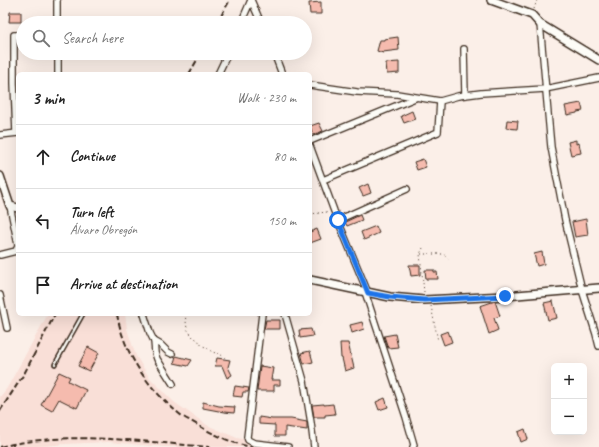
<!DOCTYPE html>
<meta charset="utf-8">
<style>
body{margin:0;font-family:Caveat,sans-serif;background:#f2f2f2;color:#222}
.controls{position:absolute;right:12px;bottom:12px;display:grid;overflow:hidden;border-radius:6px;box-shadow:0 4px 16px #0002}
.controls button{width:36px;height:36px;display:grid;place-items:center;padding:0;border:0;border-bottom:1px solid #e0e0e0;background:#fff;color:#222;font:20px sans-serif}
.stop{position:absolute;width:12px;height:12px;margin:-9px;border:3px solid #1a73e8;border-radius:50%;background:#fff}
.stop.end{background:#1a73e8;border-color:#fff;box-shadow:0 1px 4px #0008}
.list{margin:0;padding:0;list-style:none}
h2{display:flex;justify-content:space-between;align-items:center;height:52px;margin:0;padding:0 16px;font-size:17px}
h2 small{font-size:13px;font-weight:400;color:#767676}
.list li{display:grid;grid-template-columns:26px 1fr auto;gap:12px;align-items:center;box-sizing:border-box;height:64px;padding:0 16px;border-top:1px solid #e0e0e0}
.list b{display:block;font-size:15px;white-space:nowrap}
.list p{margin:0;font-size:13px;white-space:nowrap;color:#767676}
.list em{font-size:13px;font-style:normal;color:#767676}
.icon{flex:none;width:22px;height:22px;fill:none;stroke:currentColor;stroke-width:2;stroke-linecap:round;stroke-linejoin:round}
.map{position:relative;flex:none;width:599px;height:447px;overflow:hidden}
.search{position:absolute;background:#fff;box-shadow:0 4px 16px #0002;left:16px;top:16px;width:296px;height:44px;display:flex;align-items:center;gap:10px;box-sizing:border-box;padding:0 14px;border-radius:22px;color:#767676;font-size:15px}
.panel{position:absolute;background:#fff;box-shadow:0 4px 16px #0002;left:16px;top:72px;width:296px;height:244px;border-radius:6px}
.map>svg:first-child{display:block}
.built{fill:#f9dfd7}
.building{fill:#f5bbae;stroke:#3b2a1e}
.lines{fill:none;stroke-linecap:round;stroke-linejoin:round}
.service-casing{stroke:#3b2a1e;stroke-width:5.5}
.minor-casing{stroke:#3b2a1e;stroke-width:8}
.tertiary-casing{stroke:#3b2a1e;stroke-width:10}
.path{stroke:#3b2a1e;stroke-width:1;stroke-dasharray:1 3;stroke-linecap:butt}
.service{stroke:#fdfcf7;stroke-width:2.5}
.minor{stroke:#fdfcf7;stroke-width:5.5}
.tertiary{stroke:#fdfcf7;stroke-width:7}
.rail{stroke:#3b2a1e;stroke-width:2;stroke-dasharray:6 3;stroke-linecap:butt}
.route{stroke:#1a73e8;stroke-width:5}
</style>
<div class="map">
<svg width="599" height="447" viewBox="0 0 599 447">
<rect width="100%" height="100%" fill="#fbefe8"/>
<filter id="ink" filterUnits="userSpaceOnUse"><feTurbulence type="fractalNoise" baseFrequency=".025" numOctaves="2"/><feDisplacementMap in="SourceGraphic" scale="8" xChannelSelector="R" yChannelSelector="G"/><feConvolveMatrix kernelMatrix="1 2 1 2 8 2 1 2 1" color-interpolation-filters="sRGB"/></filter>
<g filter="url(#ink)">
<path class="built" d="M48 314H125L127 329 136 356 149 377 174 402 207 425 237 438 283 447H165L109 442 64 444 38 447H0V397L7 388Z"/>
<g class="building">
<path d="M321 2V14H310L309 3Z"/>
<path d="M10 12H21V22H9Z"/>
<path d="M398 37 399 50 383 52V53L377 51 380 40H384V39Z"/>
<path d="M399 62V73L387 74 386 63Z"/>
<path d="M581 103 583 111 577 112V113L567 115 565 106Z"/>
<path d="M412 111 415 119 404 123 401 116Z"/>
<path d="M507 120 518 121 517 129 506 128Z"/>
<path d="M319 123 323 131 313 135 310 126Z"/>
<path d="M576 140V144L579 143 581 153 571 155 568 142Z"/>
<path d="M423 159 426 167 417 170 414 162Z"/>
<path d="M368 184 371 193 363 196 359 188Z"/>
<path d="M360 215 362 220 347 226 345 222Z"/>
<path d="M586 219 588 235 575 237 572 222Z"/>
<path d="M376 226 379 233 364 240 361 232Z"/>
<path d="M317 229 321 239 310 243V232Z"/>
<path d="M542 252 544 264 537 266 534 254Z"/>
<path d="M409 265H420V275L411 276Z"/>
<path d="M425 270H434V272H437L438 279H426Z"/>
<path d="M495 301 500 316 494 318 498 330 489 334 480 306Z"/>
<path d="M553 301 557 318 548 320 544 303Z"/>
<path d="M266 320H280V329H264Z"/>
<path d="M362 322 364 329 352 333 350 325Z"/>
<path d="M311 329 313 336 300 338 299 330Z"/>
<path d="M448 331 452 342 444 345 440 334Z"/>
<path d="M395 334 398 347 388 348 384 336Z"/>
<path d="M340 343H348L354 368 345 371 342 358H341Z"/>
<path d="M88 347 99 353 89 371 78 366Z"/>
<path d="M310 351 313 362 304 364 301 353Z"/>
<path d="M176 356 192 360 188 366 174 363Z"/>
<path d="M217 358 230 360 228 367 232 375 227 378 222 366H215Z"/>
<path d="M260 366 273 368 271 380H280V385H274V391H257Z"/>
<path d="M59 372 70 377 68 381 86 390 77 408 59 399 52 411 41 405Z"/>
<path d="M235 386 249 388 248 392H243L242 397 233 396Z"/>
<path d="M385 398 388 407 379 410 376 402Z"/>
<path d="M203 402 219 406 235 407 234 413 224 412 203 408Z"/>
<path d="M324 404V405L333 404 335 414 325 415V417H314L312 405Z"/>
<path d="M259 417 272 419H291L307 422V430L285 427V436H275V425L259 424Z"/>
<path d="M525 429 528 439 521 442 518 432Z"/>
</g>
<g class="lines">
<g class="service-casing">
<path id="service" d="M55 364 83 314"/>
</g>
<g class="minor-casing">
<g id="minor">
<path d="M57 0V23"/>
<path d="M251 0 261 23"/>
<path d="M241 23 251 0"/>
<path d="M540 24 551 147 565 220 582 290 596 334 599 346"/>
<path d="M464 49 465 95"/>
<path d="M58 53V74"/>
<path d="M274 53 282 74"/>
<path d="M218 74 228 53"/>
<path d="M310 85 357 92 397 94 440 101 458 96 481 93 545 89 599 78"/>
<path d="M16 133 14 83V35H23"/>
<path d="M0 135 18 133"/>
<path d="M310 141 415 98"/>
<path d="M310 146 334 211 368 293"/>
<path d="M323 180 438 132 440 101"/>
<path d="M10 206 18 245"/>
<path d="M338 220 407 189"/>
<path d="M0 255 16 251 18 246"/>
<path d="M365 292 406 417 414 445 413 447"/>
<path d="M0 295 7 328"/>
<path d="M144 314 150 333 154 341 161 345 168 352 172 354"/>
<path d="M262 314 247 437 248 440 254 443 288 447"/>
<path d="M285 314 304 381 311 423 314 447"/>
<path d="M154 341 155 353 157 359 173 384"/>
</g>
</g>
<g class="tertiary-casing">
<g id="tertiary">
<path d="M491 0 532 15 540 24 599 60"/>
<path d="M0 176 10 206 18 208"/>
<path d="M310 280 390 297 424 300 505 296 599 288"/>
</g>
</g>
<g class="path">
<path d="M534 9 537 0"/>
<path d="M310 214 327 212"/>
<path d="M423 248 420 254 424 292"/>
<path d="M421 254H444L448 259"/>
<path d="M431 306 438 341"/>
<path d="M185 314 187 329 193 337 198 340 202 346 206 347 212 352 220 354 225 358"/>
</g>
<use href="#service" class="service"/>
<use href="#minor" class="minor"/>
<use href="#tertiary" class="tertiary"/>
<g class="rail">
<path d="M217 23 230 0"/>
<path d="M189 74 201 53"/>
<path d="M117 314C124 355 150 391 182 416 188 420 195 423 201 427 217 436 234 444 252 447"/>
<path d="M0 411 24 374 55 314"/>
<path d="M0 447C67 430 142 442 210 447"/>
</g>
</g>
</g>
<g class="lines" filter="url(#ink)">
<path class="route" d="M338 220 368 293 390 297 424 300 505 296"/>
</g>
</svg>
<div class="controls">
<button>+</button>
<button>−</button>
</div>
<div class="stop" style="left:338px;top:220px"></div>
<div class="stop end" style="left:505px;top:296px"></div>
<div class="search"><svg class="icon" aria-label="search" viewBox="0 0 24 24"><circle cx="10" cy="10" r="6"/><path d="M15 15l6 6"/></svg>Search here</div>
<section class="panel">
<h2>3 min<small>Walk · 230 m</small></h2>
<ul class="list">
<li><svg class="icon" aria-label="ahead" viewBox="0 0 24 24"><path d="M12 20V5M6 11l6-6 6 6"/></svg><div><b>Continue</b></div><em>80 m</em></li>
<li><svg class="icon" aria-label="left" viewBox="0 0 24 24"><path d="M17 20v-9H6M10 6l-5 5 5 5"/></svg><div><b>Turn left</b><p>Álvaro Obregón</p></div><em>150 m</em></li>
<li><svg class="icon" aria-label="arrive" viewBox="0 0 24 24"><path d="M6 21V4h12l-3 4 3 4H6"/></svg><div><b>Arrive at destination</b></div></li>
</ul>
</section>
</div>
